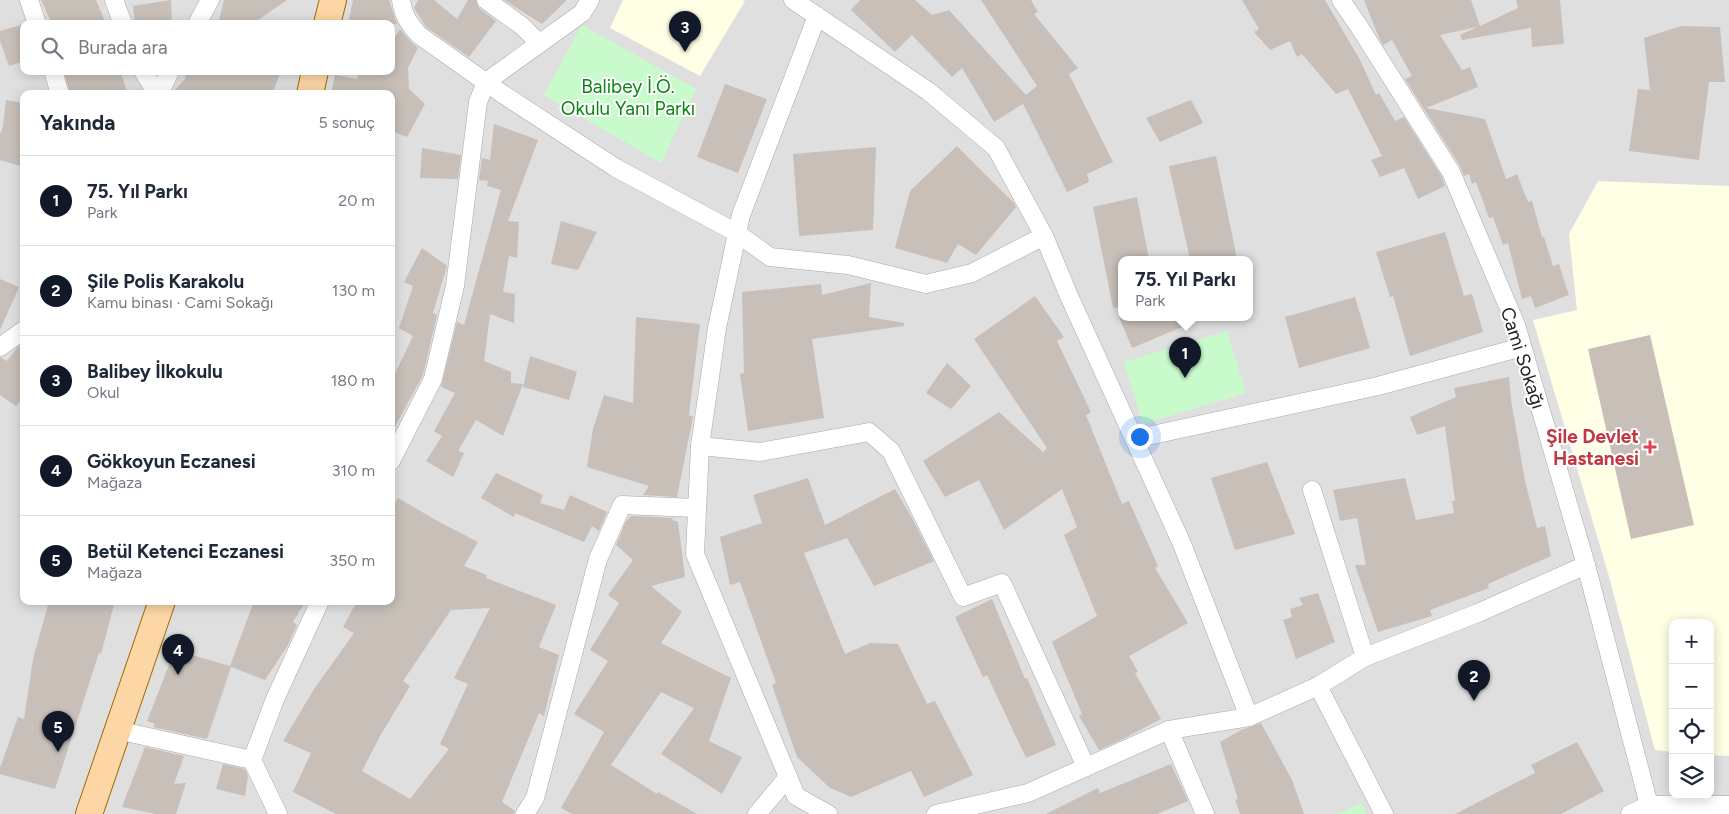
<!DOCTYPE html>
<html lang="tr">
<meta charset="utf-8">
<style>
body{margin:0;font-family:Figtree,sans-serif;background:#f2f2f3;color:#1f2937}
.controls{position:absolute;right:15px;bottom:15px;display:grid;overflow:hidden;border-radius:10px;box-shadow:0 2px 12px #0003}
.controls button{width:45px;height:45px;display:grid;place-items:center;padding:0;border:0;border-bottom:1px solid #e0e1e3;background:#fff;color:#1f2937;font:25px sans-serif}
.you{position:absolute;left:1139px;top:436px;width:18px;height:18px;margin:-12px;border:4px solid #fff;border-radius:50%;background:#1a73e8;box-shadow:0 0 0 8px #1a73e833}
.badge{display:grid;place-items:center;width:32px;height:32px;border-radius:50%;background:#111827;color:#fff;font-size:16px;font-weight:700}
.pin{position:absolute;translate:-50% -41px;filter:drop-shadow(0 1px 2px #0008)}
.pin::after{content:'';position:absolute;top:26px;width:18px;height:15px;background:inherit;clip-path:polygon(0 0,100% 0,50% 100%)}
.popup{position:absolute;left:1118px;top:256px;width:135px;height:65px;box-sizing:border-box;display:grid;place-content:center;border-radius:10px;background:#fff;filter:drop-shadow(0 1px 4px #0005);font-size:16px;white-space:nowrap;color:#747a83}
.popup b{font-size:19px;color:#1f2937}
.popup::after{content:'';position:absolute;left:50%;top:100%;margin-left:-10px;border:10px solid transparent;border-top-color:#fff}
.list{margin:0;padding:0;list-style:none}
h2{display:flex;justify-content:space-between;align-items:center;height:65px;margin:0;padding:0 20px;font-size:21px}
h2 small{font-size:16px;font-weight:400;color:#747a83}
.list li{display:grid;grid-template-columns:32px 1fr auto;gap:15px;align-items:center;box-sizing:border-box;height:90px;padding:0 20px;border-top:1px solid #e0e1e3}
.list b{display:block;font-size:19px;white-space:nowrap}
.list p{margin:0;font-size:16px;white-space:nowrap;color:#747a83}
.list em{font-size:16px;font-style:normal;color:#747a83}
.icon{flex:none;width:28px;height:28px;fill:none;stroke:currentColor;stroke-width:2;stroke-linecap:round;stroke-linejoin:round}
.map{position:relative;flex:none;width:1729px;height:814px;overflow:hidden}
.search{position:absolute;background:#fff;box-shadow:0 2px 12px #0003;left:20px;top:20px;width:375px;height:55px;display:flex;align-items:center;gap:12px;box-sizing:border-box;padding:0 18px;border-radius:10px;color:#747a83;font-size:19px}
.panel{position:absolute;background:#fff;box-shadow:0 2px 12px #0003;left:20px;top:90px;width:375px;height:515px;border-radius:10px}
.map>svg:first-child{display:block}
.residential{fill:#e0dfdf;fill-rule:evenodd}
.education{fill:#ffffe5}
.park{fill:#c8facc}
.building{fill:#c7bfb8;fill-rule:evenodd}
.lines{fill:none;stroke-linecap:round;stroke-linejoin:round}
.street-casing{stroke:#a9a9a9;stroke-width:19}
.primary-casing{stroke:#a06b00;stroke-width:28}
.street{stroke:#fff;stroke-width:18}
.primary{stroke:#fcd6a4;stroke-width:26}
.health-dot{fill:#e0444e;stroke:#fff;stroke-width:2}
.labels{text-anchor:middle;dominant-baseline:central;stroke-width:4;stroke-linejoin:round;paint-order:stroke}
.park-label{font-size:19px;fill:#0c8416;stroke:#fff}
.street-label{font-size:19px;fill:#222;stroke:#fff}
.health-label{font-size:19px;font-weight:bold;fill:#be3a42;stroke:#fff;text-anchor:end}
</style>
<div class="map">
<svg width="1729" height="814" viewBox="0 0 1729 814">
<rect width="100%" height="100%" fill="#f2efe9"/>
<path class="residential" d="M0 0H1729V814H0ZM24 24H391V71H24ZM24 94H391V601H24ZM1121 259H1249V317H1121ZM1673 623H1710V795H1673Z"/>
<g class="education">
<path d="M623 0H742L745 1 700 76 610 28Z"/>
<path d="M1598 181 1729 186V756L1710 755V623H1673V752L1655 750 1608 573 1533 320 1577 310 1569 234Z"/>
</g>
<g class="park">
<path d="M582 25 696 89 661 163 544 95Z"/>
<path d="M1227 331 1246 393 1143 424 1124 362Z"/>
<path d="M1361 803 1367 814H1337Z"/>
</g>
<g class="building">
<path d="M41 0H96L106 24H52Z"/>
<path d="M171 0 172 24H135L133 6Z"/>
<path d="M224 0H287L252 24H218Z"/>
<path d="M353 0H389L397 24H348Z"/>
<path d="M418 0H434L457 19 468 0H476L479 8 496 21 469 57 426 27 414 8Z"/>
<path d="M504 0H567L542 24Z"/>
<path d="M860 0H915L932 15 949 10 1026 95 1037 86 981 0H1031L1038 12 1034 14 1078 68 1069 74 1113 162 1087 174 1089 182 1067 192 1023 104 994 122 962 68 952 77 912 35 895 52 851 10Z"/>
<path d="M1242 0H1325L1360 60 1376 95 1379 93 1395 121 1404 117 1442 177 1445 186 1418 199 1404 168 1380 177 1371 160 1382 156 1348 89 1336 94 1302 54 1297 57 1290 41 1270 50 1254 32 1259 29Z"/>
<path d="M1364 0H1471L1480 26 1518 8 1516 0H1560L1564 44 1532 47 1531 28 1462 40 1460 35 1477 27 1440 35 1462 70 1470 67 1478 87 1426 108 1485 119 1506 179 1517 174 1528 202 1532 201 1542 237H1544L1553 266 1559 264 1569 295 1535 308 1531 296 1522 299 1508 243 1503 245 1493 217 1489 218 1476 182 1472 184 1469 174 1464 176 1460 166 1405 79 1412 76 1392 40 1383 45 1380 40Z"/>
<path d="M24 24V61L9 66 0 41V31Z"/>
<path d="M1681 26 1720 27 1725 82H1709L1699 160 1629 151 1638 89 1650 90 1644 38Z"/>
<path d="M400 29 411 42 418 48 408 68 409 89 425 104 407 137 391 131V94H331L335 75 357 79 359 71H391V44Z"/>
<path d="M64 71H120L128 94H70Z"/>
<path d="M187 71H281L272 94H171L185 79Z"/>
<path d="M725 84 767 99 738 173 697 157Z"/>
<path d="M6 100 24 103V167L0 160V134L3 127Z"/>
<path d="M1191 100 1203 123 1160 142 1146 118Z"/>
<path d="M494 124 538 140 508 221 519 222 517 258 509 256 503 292 515 294 514 323 490 314 484 361 511 372V383L523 384 503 436 476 420 458 451 464 453 453 477 426 461 442 436 434 431 455 393 441 387 457 322 464 325 501 190 487 186 488 181 479 180 482 158 490 160Z"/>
<path d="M957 146 1014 203 1016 207 976 255 958 244 947 263 895 248 910 191Z"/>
<path d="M876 147 873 230 799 236 793 154Z"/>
<path d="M422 148 461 155 458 179 420 178Z"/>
<path d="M1216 156 1237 259H1190L1169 166Z"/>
<path d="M1137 197 1149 259H1121V307L1113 308 1093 207Z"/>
<path d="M561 221 597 232 578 270 551 264Z"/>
<path d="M1445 232 1464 296 1472 294 1483 332 1410 356 1393 296 1390 297 1376 252Z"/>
<path d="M422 248 447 266 446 269 433 313 437 315 423 375 391 434V382L413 336 399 328 413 286 404 282Z"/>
<path d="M0 279 19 287 0 330Z"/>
<path d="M871 283 869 317 904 323V326L812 339 824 418 748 431 740 374 744 373 742 292 821 284 822 295Z"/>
<path d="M1035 296 1064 337 1057 341 1091 412 1086 415 1122 504 1129 501 1158 566 1155 568 1188 623 1129 656 1138 672 1135 673 1161 719 1123 739 1099 750 1079 716 1082 714 1052 642 1097 616 1064 535 1077 527 1062 489 1004 530 979 480 945 497 923 461 999 412 1043 452 1047 448 974 339Z"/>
<path d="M1355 297 1370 348 1299 368 1285 317Z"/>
<path d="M636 317 700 324 689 415 693 417 677 497 643 495 649 486 587 467 593 429 604 395 633 403Z"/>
<path d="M1119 317H1206L1132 348Z"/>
<path d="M1650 335 1694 525 1631 539 1588 349Z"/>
<path d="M24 343V397L16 406 0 395V357L7 361 17 348Z"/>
<path d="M530 356 577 372 569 400 523 387Z"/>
<path d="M947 363 971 386 951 409 926 393Z"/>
<path d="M1509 377 1511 400 1525 481 1537 528 1545 526 1551 556 1488 584 1489 588 1430 610 1432 616 1378 632 1355 565H1366L1357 518 1340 521 1333 490 1405 478 1416 520 1454 513 1452 501H1455L1445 426 1417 435 1410 417 1456 397 1454 388Z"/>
<path d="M1267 462 1295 534 1235 550 1211 478Z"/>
<path d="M496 473 543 495 540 503 564 510 570 495 607 512 599 531 592 526 584 542 515 513 514 517 481 498Z"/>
<path d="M808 478 825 525 895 489 912 518 934 561 874 586 847 538 804 553 845 654 870 643 898 644 927 704 935 701 973 775 924 797 911 771 851 797 830 788 797 757 772 685 776 683 740 582 730 585 720 537 762 523 753 495Z"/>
<path d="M398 498 441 523 478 542 464 566 487 575 486 578 556 605 539 647 559 655 544 716 539 713 502 802 515 811 514 814H336L293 792 311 753 283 741 314 689 354 633 343 627 357 601H391V509ZM490 608 454 678 468 684 440 744 449 749 410 799 362 771 380 736 410 686 403 681 451 610Z"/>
<path d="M631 516 673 518 672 520 678 522 685 577 651 586 682 612 661 643 731 678 709 741 742 757 722 794 661 754 694 708 661 692 611 765 657 794 658 792 697 814H572L561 808 604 732 574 714 608 661 590 650 619 603 608 595 633 560 616 545 626 521Z"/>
<path d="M1318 593 1335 642 1296 659 1283 620 1292 617 1290 609 1303 605 1299 598Z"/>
<path d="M992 599 1025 679 1027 678 1056 745 1026 758 987 675 983 677 955 617Z"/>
<path d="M49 601H115L101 654 99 653 55 789 0 774V768L18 717 24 719 33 659Z"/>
<path d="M254 601H306L293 622 297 625 288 645 265 680 231 667 207 739 153 727 155 724 147 721 175 650 230 666Z"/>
<path d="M1261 723 1292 780 1304 814H1240L1235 800 1238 799 1220 742 1241 730Z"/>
<path d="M1577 742 1604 791 1561 814H1455L1535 773 1531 765Z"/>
<path d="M145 747 184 756 174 784 186 783 176 814H156L122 807Z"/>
<path d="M223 764 245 769 248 776 245 796 216 789Z"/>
<path d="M1171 764 1188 801 1157 814H1046L1098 788 1100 793Z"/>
</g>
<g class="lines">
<g class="street-casing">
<g id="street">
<path d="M29 0 37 24"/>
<path d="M114 0 123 24"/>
<path d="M401 0C403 15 409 24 419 35L501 93 616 168 737 233 770 257 848 265 926 284 972 273 1044 236"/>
<path d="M486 0 522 26 539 43"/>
<path d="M793 0 928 91 996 148 1044 236 1069 296 1182 544 1249 717"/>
<path d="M1341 0 1360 28 1451 172 1516 325 1586 565 1649 805 1648 814"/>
<path d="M817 16 741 215 717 328 700 446 695 554 796 796 828 814"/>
<path d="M197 24 210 0"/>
<path d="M53 71 60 94"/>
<path d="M143 71 157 94"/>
<path d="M159 94 170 71"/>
<path d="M0 347 24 330"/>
<path d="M1134 439 1378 386 1522 347"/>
<path d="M700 446 760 452 869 432 891 451 963 597 1002 583 1086 767"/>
<path d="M391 461 433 379 455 286 478 102 486 82 582 13 590 0"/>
<path d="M1312 490 1365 657"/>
<path d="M1318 686 1384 814"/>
<path d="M117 730 252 760 278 814"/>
<path d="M1169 730 1205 814"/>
<path d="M252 760 275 699 320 601"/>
<path d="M525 814 535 798 598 559 622 505 697 508"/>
<path d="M757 814 788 777"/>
<path d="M936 814 1028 793 1169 730 1249 717 1318 686 1365 657 1478 613 1586 565"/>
<path d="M1630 814 1649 805H1729"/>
</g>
</g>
<g class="primary-casing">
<g id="primary">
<path d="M327 24 333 0"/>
<path d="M310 94 315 71"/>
<path d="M89 814 162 601"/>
</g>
</g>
<use href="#street" class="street"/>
<use href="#primary" class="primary"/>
</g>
<path class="health-dot" d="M1647.5 439.5h5v5h5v5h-5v5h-5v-5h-5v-5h5z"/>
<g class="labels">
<g class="park-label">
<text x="628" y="86">Balibey İ.Ö.<tspan x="628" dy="22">Okulu Yanı Parkı</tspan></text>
</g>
<g class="street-label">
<text transform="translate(1523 358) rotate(72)">Cami Sokağı</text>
</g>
<g class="health-label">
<text x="1639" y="436">Şile Devlet<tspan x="1639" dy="22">Hastanesi</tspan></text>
</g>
</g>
</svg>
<div class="controls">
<button>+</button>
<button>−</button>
<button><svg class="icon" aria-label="locate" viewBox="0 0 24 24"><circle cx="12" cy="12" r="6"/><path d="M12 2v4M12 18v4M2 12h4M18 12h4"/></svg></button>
<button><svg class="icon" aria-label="layers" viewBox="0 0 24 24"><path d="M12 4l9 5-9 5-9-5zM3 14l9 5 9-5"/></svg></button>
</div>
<div class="you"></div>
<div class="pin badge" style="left:1185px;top:378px">1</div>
<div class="popup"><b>75. Yıl Parkı</b>Park</div>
<div class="pin badge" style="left:1474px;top:701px">2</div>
<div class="pin badge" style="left:685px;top:52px">3</div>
<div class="pin badge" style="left:178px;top:675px">4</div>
<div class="pin badge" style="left:58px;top:752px">5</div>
<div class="search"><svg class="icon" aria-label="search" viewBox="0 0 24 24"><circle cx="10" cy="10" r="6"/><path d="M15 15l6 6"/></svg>Burada ara</div>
<section class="panel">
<h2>Yakında<small>5 sonuç</small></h2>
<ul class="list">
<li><span class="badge">1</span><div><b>75. Yıl Parkı</b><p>Park</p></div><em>20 m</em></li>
<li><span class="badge">2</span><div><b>Şile Polis Karakolu</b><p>Kamu binası · Cami Sokağı</p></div><em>130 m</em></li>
<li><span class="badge">3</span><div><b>Balibey İlkokulu</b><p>Okul</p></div><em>180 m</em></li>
<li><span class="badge">4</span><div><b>Gökkoyun Eczanesi</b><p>Mağaza</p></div><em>310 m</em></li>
<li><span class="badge">5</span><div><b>Betül Ketenci Eczanesi</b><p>Mağaza</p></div><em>350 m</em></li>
</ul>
</section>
</div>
